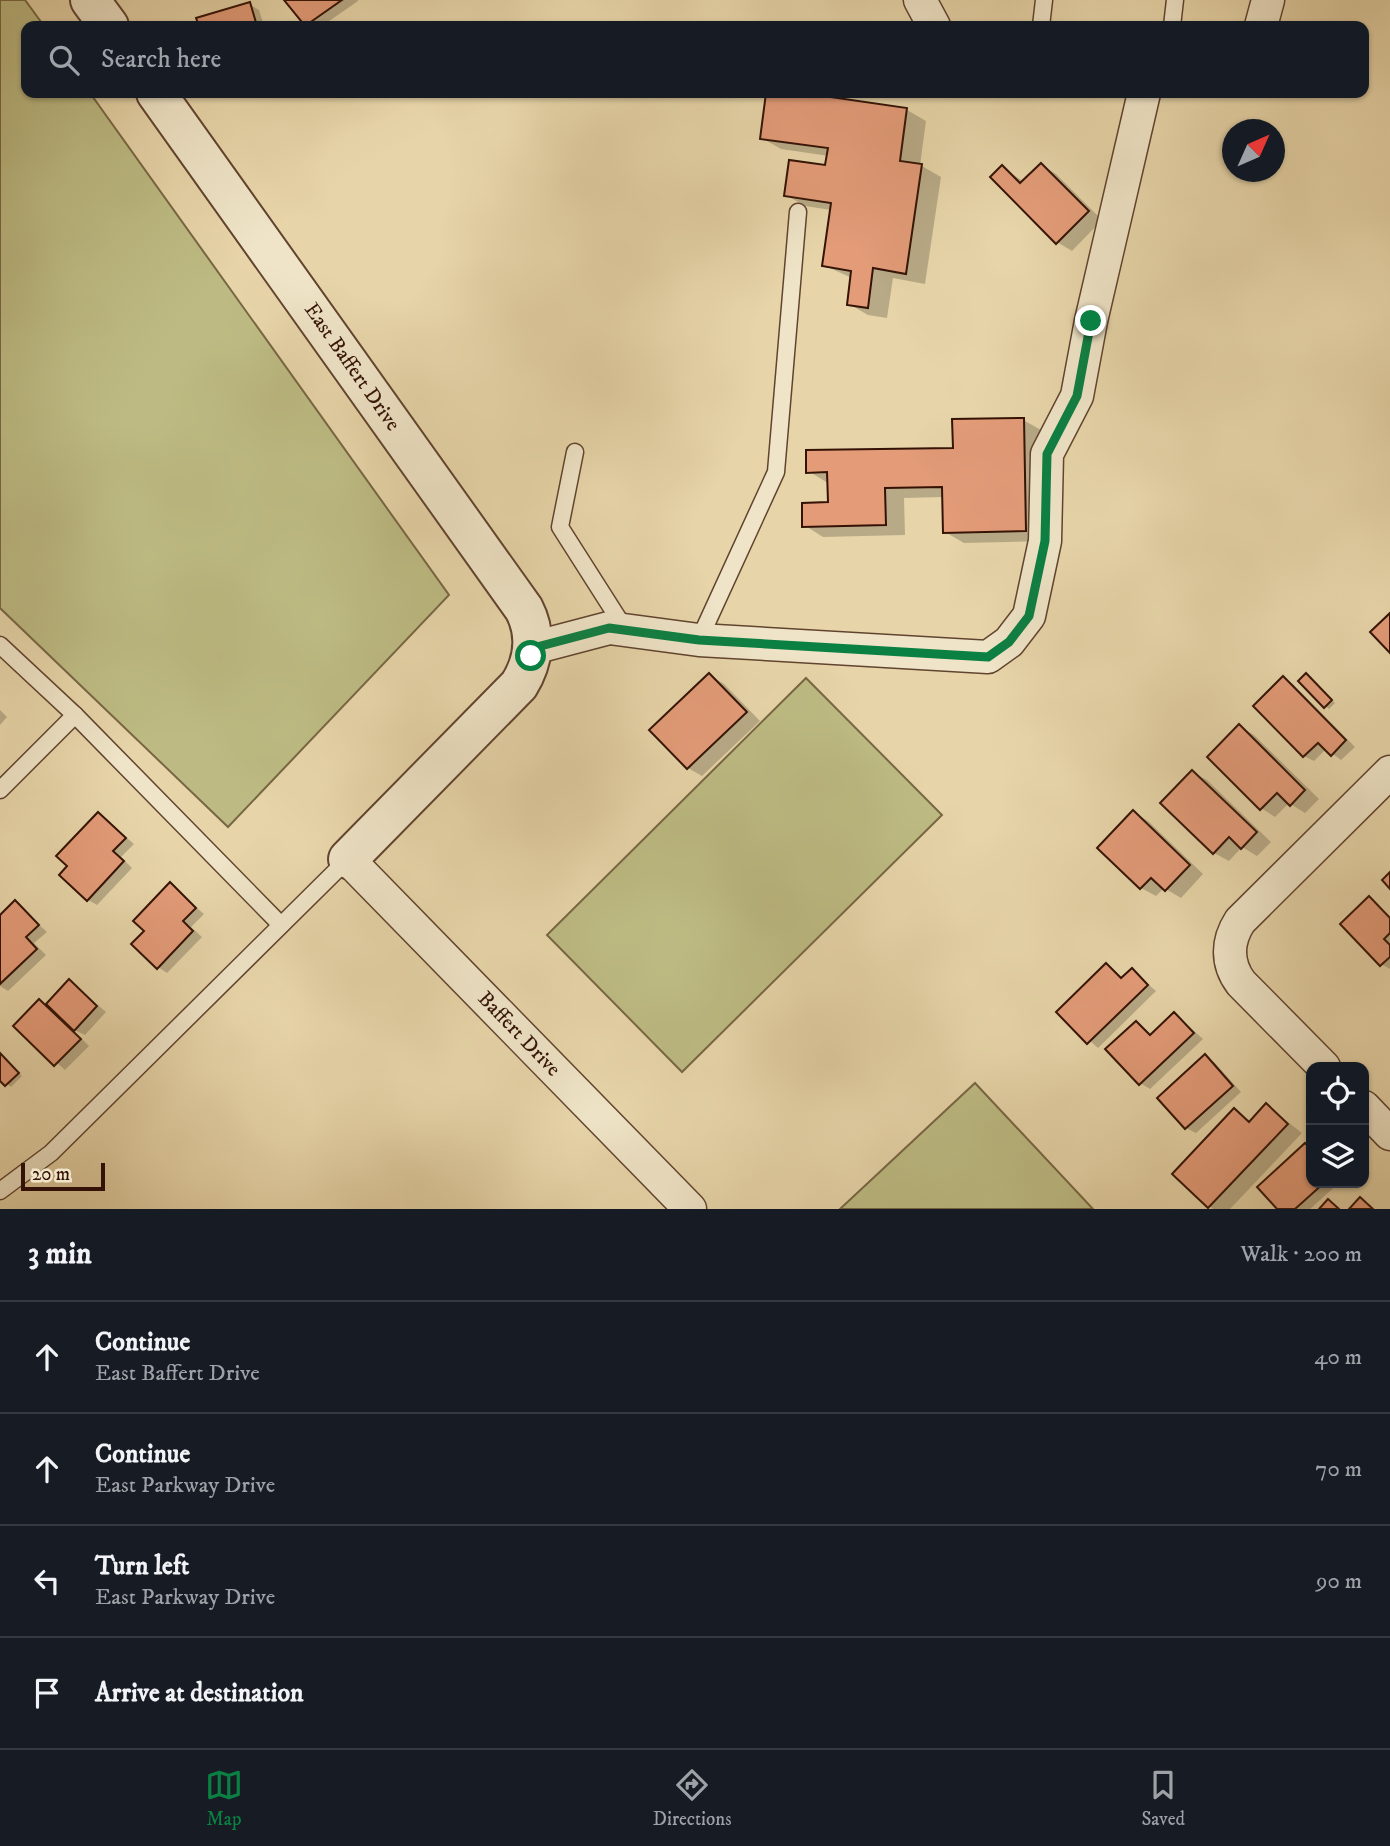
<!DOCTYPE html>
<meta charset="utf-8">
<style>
body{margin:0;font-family:"IM FELL DW Pica",serif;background:#20242c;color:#f1f3f6}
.controls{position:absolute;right:21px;bottom:21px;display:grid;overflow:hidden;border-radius:14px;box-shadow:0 2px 5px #0004}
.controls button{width:63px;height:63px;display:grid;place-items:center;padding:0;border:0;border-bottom:2px solid #363941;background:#171b24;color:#f1f3f6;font:35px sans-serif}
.compass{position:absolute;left:1222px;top:119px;width:63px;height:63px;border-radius:50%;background:#171b24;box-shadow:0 2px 5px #0004;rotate:45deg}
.scale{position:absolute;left:21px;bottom:18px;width:84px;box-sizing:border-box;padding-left:7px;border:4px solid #341306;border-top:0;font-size:19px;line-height:24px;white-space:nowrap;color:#341306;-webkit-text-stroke:5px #efe4c7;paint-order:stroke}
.stop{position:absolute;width:21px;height:21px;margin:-16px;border:5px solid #0b8043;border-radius:50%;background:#fff}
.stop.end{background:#0b8043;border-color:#fff;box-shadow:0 2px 7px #0008}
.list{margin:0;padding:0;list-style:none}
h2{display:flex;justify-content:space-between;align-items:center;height:91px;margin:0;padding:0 28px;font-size:30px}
h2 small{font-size:23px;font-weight:400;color:#9ea1a6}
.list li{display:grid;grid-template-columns:46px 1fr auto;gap:21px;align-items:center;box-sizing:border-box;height:112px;padding:0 28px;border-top:2px solid #363941}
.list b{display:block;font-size:26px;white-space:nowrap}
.list p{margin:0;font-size:23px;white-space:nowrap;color:#9ea1a6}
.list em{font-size:23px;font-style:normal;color:#9ea1a6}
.icon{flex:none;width:38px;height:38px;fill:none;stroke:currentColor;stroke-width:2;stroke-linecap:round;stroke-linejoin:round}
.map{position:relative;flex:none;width:1390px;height:1209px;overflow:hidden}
.search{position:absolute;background:#171b24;box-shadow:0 2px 5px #0004;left:21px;right:21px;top:21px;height:77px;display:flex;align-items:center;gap:18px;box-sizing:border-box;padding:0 24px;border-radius:14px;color:#9ea1a6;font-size:26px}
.sheet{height:539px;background:#171b24}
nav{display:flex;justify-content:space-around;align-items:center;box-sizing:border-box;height:98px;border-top:2px solid #363941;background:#171b24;font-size:19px;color:#9ea1a6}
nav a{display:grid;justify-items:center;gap:4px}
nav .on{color:#0b8043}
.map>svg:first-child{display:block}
.green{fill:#bdbb83;stroke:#786744;stroke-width:2}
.shadow{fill:#0003}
.building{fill:#e39b78;stroke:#341306;stroke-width:2}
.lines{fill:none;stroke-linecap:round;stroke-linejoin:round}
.service-casing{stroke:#61442f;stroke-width:19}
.minor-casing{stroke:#61442f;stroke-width:35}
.tertiary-casing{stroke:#61442f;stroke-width:42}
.service{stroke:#efe4c7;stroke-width:16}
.minor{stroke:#efe4c7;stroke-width:32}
.tertiary{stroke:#efe4c7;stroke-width:38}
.route{stroke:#0b8043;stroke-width:9}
.labels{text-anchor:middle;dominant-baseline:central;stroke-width:6;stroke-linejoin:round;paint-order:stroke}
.street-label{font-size:21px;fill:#341306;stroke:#efe4c7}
</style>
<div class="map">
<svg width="1390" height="1209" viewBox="0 0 1390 1209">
<rect width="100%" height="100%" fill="#e7d5a9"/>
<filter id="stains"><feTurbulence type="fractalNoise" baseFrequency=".00286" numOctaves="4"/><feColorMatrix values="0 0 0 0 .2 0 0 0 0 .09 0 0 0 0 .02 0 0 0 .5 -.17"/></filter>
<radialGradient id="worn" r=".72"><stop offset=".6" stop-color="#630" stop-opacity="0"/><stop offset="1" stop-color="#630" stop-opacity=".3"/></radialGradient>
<g class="green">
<path d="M0 0H25L44 26H26V93H90L449 595 228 827 0 608Z"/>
<path d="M806 678 942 815 682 1072 547 935Z"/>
<path d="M975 1083 1093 1209H840Z"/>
</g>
<g class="shadow">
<path d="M286 0H358V1L322 26H305Z"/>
<path d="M249 4 259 10 264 26H201L199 20Z"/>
<path d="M768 93H791L907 110 926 121 920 165 941 177 925 284 893 278 887 318 868 315 849 304 852 278 823 265 831 210 805 206 786 195 827 167 829 156 781 149 762 138Z"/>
<path d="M1041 165 1056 174 1102 220 1072 251 1057 242 1002 167 1024 182Z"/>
<path d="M1023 420 1043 431 1045 541 964 543 945 532 944 497 904 498 905 535 823 537 804 525 829 504 828 483 808 471 954 449Z"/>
<path d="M709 675 724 684 760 721 702 776 688 768Z"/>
<path d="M1306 675 1335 703 1329 709 1325 706Z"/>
<path d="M1283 678 1293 684 1355 747 1341 760 1326 749 1314 761 1304 756 1255 706Z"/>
<path d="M0 710 7 717 0 725Z"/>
<path d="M1239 726 1254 735 1319 799 1305 813 1289 803 1275 817 1261 808Z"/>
<path d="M1192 772 1207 780 1271 842 1257 856 1242 847 1229 861 1214 853 1162 803Z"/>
<path d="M1133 812 1148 821 1203 874 1181 898 1164 888 1156 896 1141 888 1099 848Z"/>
<path d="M98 814 134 844 121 857 132 868 97 905 88 900Z"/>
<path d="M170 885 204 914 191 927 202 937 167 973 158 967Z"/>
<path d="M1369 899 1390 916V969L1381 964Z"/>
<path d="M15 903 47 932 34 943 46 955 8 991 0 986V917Z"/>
<path d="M1106 965 1124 979 1132 970 1156 991 1098 1048 1058 1012Z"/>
<path d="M69 981 106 1012 85 1035 72 1029 89 1046 65 1070 15 1026 39 1001 47 1005Z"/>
<path d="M1175 1014 1203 1039 1150 1089 1140 1083 1136 1023 1152 1035Z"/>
<path d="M0 1055 22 1076 11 1087 0 1078Z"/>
<path d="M1205 1057 1214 1062 1241 1092 1196 1133 1186 1128Z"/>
<path d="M1267 1106 1302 1133 1230 1209H1213L1174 1173 1234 1110 1252 1122Z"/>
<path d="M1306 1145 1311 1148V1183H1339L1310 1209H1280Z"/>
</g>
<g class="building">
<path d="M284 0H342L305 26Z"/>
<path d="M250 2 257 26H199L196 18Z"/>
<path d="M766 93H803L907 108 900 161 922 164 906 274 873 268 868 308 847 305 851 271 822 266 831 203 784 196 789 160 825 165 828 148 760 139Z"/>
<path d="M1041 163 1089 211 1056 244 990 177 1002 165 1020 183Z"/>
<path d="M1024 418 1026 531 943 533 942 487 885 488 886 525 802 527V503L828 502 827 472 806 473V450L953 448 952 419Z"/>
<path d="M1390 613V653L1370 632Z"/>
<path d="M709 673 747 712 687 769 649 730Z"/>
<path d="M1306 673 1332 700 1324 708 1298 681Z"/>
<path d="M1283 676 1346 740 1331 756 1318 743 1303 757 1253 706Z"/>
<path d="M1239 724 1305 790 1290 806 1277 793 1260 810 1207 757Z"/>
<path d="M1192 770 1257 832 1241 849 1229 837 1213 854 1160 803Z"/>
<path d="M1133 810 1190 865 1165 891 1151 878 1140 889 1097 848Z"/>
<path d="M98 812 126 838 113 851 124 861 87 901 59 875 67 866 56 856Z"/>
<path d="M1390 872V889L1382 880Z"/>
<path d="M170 882 196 908 183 921 193 931 157 969 131 944 144 931 133 921Z"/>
<path d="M1369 896 1390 918V933L1384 939 1390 945V957L1380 966 1340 924Z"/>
<path d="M15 900 39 925 26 937 37 949 0 984V915Z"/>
<path d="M1106 963 1121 978 1132 968 1148 985 1087 1044 1056 1012Z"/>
<path d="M69 979 97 1006 74 1031 46 1004Z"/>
<path d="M39 999 81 1039 54 1066 13 1026Z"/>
<path d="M1174 1012 1194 1033 1139 1085 1105 1049 1136 1021 1150 1035Z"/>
<path d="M0 1053 19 1073 5 1086 0 1081Z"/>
<path d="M1205 1054 1233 1086 1185 1129 1157 1098Z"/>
<path d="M1266 1103 1288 1124 1208 1208 1172 1174 1234 1108 1249 1122Z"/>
<path d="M1305 1143 1311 1149V1183H1324L1295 1209H1277L1257 1187Z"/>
<path d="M1360 1197 1373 1209H1349Z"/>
<path d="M1328 1199 1339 1209H1319Z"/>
</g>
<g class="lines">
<g class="service-casing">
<g id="service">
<path d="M1041 26 1044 0"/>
<path d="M1172 26 1175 0"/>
<path d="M575 452 560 527 625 629"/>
<path d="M699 640 776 472 798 212"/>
<path d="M0 645 75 715 281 925"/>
<path d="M0 790 75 715"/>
<path d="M0 1191 51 1153 348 859"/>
</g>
</g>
<g class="minor-casing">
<g id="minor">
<path d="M920 0 934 26"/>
<path d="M1261 26 1268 0"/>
<path d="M533 648 609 628 699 640 988 657 1009 642 1029 616 1045 541 1047 454 1077 396 1091 321 1144 93"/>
<path d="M348 859 690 1209"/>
<path d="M1324 1067 1241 983C1226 963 1227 941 1240 921L1390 772"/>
<path d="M1364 1107 1390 1134"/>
</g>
</g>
<g class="tertiary-casing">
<g id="tertiary">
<path d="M90 0 109 26"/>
<path d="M156 93 524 609C537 634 534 661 519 685L348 859"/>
</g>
</g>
<use href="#service" class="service"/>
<use href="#minor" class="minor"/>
<use href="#tertiary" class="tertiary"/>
</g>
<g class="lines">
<path class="route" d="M531 656 533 648 609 628 699 640 988 657 1009 642 1029 616 1045 541 1047 454 1077 396 1091 321"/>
</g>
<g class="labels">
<g class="street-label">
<text transform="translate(352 367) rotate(55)">East Baffert Drive</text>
<text transform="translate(519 1034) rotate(46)">Baffert Drive</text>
</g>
</g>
<rect width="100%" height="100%" filter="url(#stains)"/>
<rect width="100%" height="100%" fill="url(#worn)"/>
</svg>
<div class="controls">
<button><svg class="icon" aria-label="locate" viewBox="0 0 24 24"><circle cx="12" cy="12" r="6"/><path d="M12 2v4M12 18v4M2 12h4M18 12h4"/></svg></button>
<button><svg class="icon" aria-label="layers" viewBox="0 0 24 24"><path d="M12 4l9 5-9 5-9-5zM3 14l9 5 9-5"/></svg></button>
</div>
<svg class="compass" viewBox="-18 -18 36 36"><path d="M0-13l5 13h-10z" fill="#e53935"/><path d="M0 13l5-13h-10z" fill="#9ea1a6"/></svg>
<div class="scale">20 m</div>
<div class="stop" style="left:531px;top:656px"></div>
<div class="stop end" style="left:1091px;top:321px"></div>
<div class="search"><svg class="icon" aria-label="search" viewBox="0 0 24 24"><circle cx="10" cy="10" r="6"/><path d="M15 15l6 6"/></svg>Search here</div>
</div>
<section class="sheet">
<h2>3 min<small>Walk · 200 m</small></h2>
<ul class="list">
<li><svg class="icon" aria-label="ahead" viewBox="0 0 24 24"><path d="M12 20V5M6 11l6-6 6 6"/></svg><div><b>Continue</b><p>East Baffert Drive</p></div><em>40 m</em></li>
<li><svg class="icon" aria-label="ahead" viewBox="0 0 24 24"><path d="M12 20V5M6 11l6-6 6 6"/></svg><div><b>Continue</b><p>East Parkway Drive</p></div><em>70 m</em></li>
<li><svg class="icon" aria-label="left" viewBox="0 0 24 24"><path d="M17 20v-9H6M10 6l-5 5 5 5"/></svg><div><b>Turn left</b><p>East Parkway Drive</p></div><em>90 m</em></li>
<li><svg class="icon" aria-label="arrive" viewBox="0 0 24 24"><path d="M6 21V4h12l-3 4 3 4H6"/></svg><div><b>Arrive at destination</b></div></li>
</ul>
</section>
<nav>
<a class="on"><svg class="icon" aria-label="map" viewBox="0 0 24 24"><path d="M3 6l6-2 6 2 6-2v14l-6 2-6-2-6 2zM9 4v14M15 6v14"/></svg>Map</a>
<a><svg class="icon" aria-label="directions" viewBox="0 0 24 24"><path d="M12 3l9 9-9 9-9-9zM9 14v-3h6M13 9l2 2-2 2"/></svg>Directions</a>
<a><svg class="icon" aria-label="saved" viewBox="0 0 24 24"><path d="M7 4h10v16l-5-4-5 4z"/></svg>Saved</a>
</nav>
